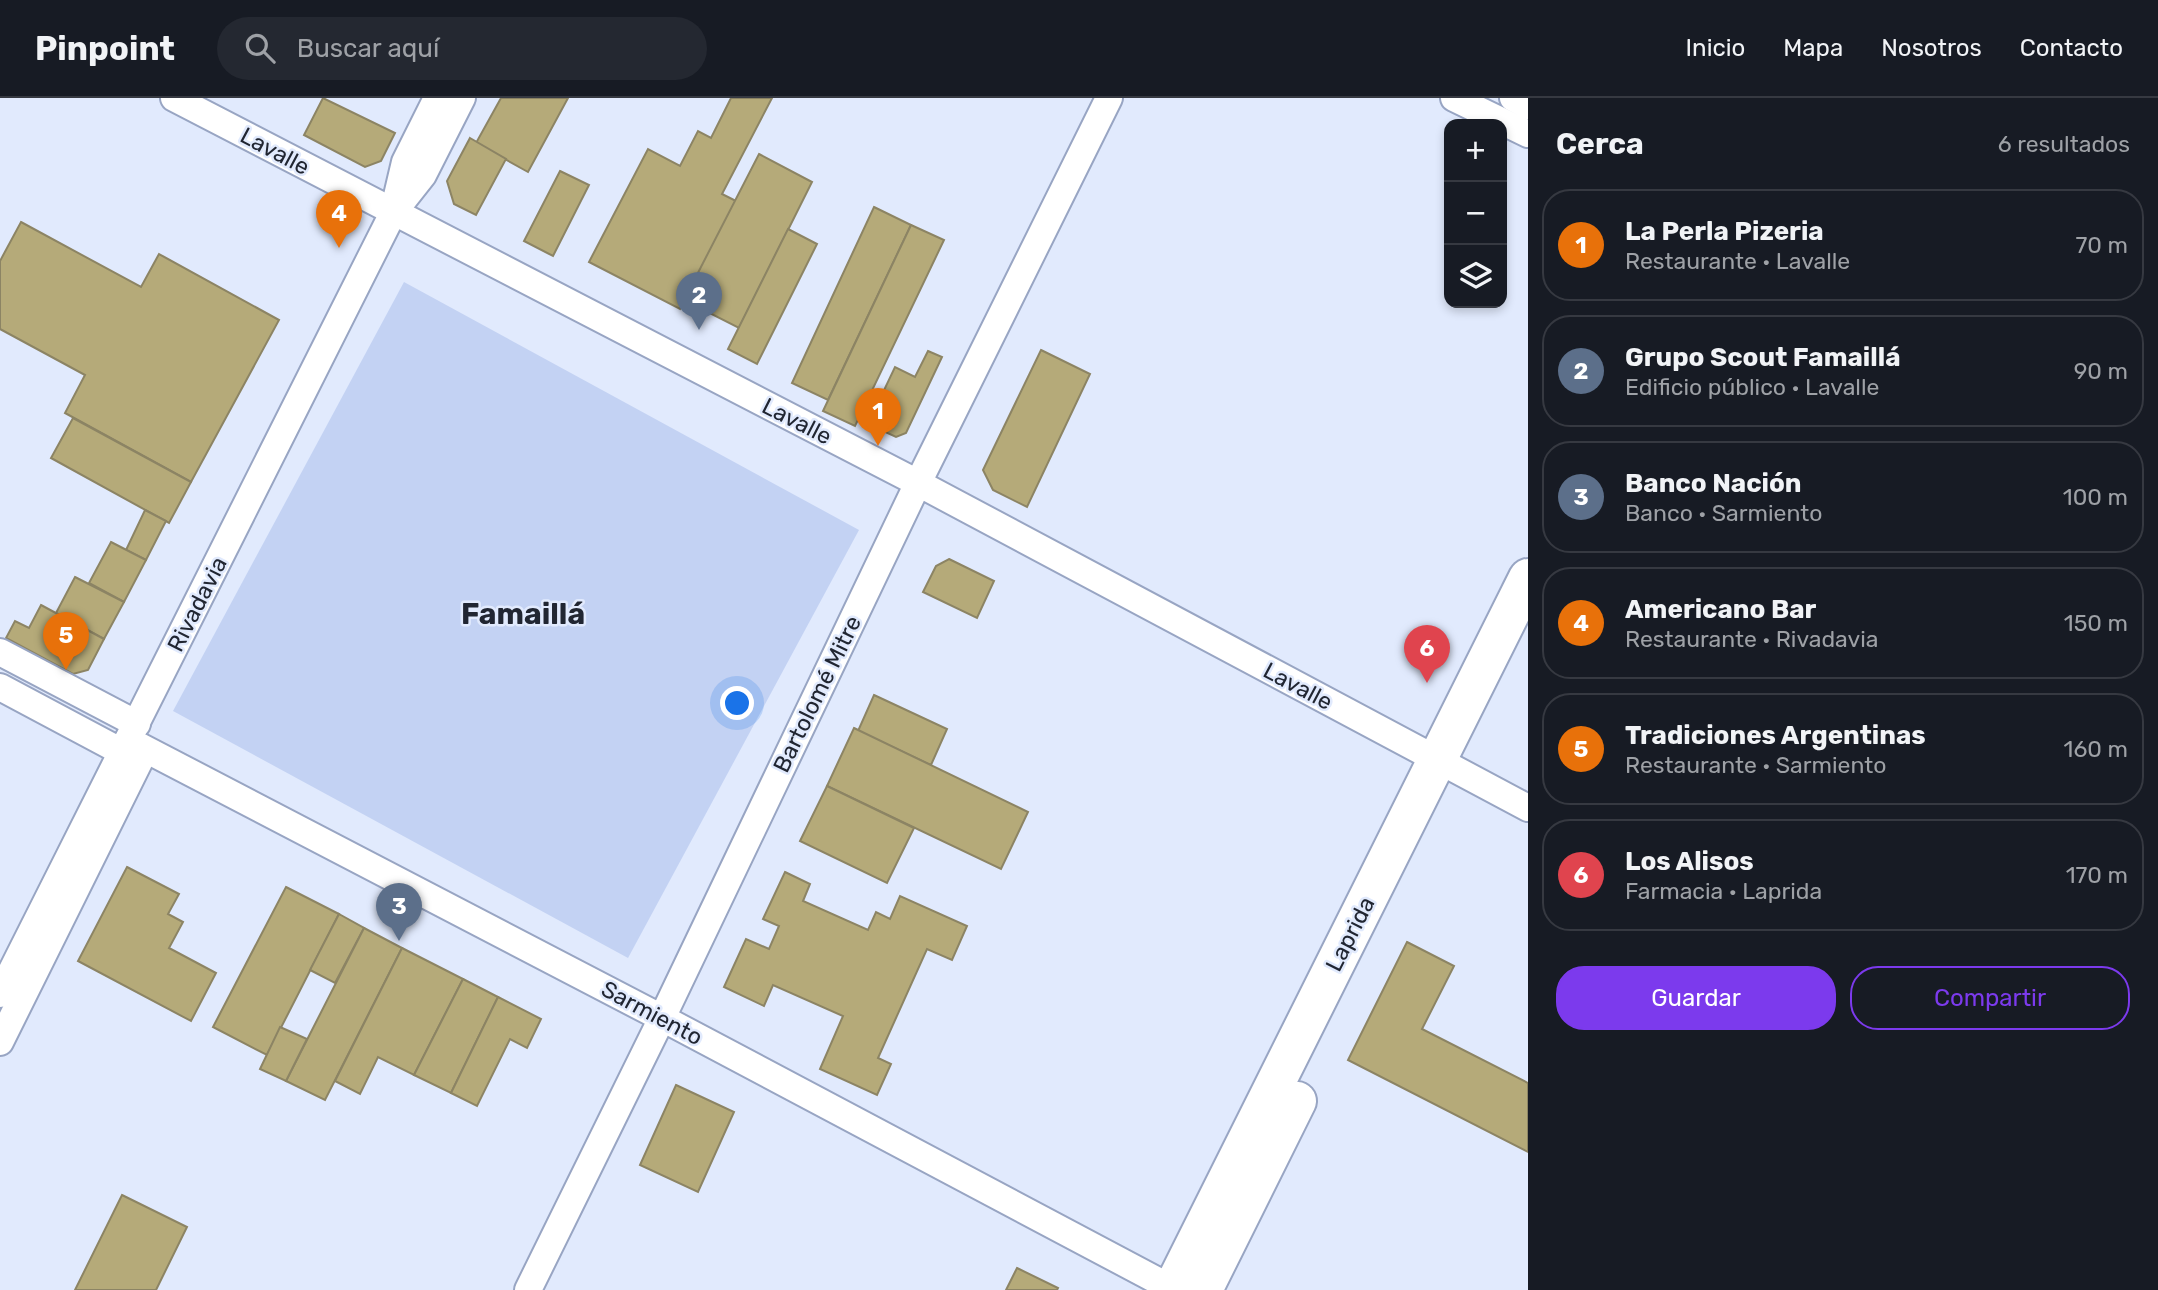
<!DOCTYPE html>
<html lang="es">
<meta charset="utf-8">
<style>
body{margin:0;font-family:Rubik,sans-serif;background:#242831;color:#f1f3f6}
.controls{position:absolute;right:21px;top:21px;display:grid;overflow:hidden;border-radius:14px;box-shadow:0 4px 10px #0003}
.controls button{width:63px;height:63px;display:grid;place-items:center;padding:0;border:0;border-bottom:2px solid #363941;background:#171b24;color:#f1f3f6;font:35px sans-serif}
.you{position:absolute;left:738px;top:606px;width:24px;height:24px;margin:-18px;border:5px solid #fff;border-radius:50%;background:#1a73e8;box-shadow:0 0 0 10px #1a73e833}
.badge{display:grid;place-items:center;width:46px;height:46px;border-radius:50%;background:#7c3aed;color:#fff;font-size:23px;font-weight:700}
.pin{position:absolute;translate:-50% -58px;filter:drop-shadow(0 2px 4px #0008)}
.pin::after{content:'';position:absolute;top:37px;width:24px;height:21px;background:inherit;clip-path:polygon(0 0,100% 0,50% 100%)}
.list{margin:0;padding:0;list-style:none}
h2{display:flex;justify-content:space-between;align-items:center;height:91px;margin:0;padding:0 28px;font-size:30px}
h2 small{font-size:23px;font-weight:400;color:#9ea1a6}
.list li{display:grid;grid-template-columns:46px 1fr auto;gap:21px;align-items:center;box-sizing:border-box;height:112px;margin:0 14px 14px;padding:0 14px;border:2px solid #363941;border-radius:28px}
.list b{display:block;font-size:26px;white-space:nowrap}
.list p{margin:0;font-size:23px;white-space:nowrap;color:#9ea1a6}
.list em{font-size:23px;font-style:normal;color:#9ea1a6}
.actions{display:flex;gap:14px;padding:21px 28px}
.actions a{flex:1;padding:16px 0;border:2px solid #7c3aed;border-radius:28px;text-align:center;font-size:24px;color:#7c3aed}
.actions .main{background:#7c3aed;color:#fff}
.icon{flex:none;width:38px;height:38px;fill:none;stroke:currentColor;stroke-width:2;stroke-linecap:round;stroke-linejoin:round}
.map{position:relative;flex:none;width:1528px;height:1192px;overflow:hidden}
header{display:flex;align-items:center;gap:42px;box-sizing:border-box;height:98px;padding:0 35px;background:#171b24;border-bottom:2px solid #363941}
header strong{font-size:33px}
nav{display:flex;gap:38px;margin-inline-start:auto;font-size:24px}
.search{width:490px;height:63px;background:#242831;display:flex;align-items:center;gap:18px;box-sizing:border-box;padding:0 24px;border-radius:38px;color:#9ea1a6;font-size:26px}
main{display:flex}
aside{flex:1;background:#171b24}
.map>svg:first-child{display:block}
.green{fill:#c3d2f3}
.building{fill:#b5aa79;stroke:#8c8464;stroke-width:2}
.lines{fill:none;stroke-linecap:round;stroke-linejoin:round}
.street-casing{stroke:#98a5c3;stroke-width:30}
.secondary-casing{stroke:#98a5c3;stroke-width:42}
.street{stroke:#fff;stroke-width:26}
.secondary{stroke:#fff;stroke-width:38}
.labels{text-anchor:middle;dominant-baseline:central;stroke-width:5;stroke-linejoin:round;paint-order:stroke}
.street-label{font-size:23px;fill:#212632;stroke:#e1eafd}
.district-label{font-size:30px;font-weight:bold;fill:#212632;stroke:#e1eafd}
</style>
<header>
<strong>Pinpoint</strong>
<div class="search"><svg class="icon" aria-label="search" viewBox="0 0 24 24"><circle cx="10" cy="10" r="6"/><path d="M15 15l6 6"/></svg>Buscar aquí</div>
<nav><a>Inicio</a><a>Mapa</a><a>Nosotros</a><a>Contacto</a></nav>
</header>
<main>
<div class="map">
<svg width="1528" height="1192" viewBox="0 0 1528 1192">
<rect width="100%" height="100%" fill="#e1eafd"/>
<path class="green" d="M404 184 859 432 628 860 173 613Z"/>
<g class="building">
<path d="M323 0 395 35 381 63 365 69 304 37Z"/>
<path d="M501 0H568L528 74 476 45Z"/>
<path d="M731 0H772L722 96 736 103 680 211 589 164 648 51 680 68 698 33 711 40Z"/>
<path d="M470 40 506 61 476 117 454 106 447 83Z"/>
<path d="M759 56 812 84 739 230 684 202Z"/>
<path d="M560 73 589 87 553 158 524 143Z"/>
<path d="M874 109 911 127 828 302 792 285Z"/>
<path d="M21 124 141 189 159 156 279 222 191 384 65 315 85 277 0 231V163Z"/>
<path d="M911 127 944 142 855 328 823 313Z"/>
<path d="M788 131 817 146 757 266 728 251Z"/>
<path d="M1041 252 1090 276 1027 409 993 392 983 372Z"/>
<path d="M928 253 942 259 906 335 896 339 868 326 895 269 915 279Z"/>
<path d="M73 320 191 384 169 425 51 360Z"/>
<path d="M145 412 166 423 146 462 126 452Z"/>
<path d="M111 444 146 462 124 504 89 485Z"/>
<path d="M949 461 994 483 977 520 923 494 936 468Z"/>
<path d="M75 479 124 504 104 541 56 515Z"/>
<path d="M41 507 104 541 88 572 73 576 6 540 15 523 29 530Z"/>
<path d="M874 597 947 631 931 667 858 633Z"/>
<path d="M854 630 1028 714 1001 771 827 688Z"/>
<path d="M827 688 914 730 887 785 800 743Z"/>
<path d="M127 769 179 796 168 816 183 824 169 850 216 875 191 923 78 863Z"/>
<path d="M785 774 810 786 803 803 868 832 876 814 890 821 900 798 967 828 952 862 927 851 878 960 891 966 877 997 820 971 843 918 773 887 764 908 724 889 746 841 769 851 779 828 763 821Z"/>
<path d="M286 789 339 816 267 957 213 929Z"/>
<path d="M339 816 364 830 335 885 310 872Z"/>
<path d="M364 830 402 850 325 1002 286 983Z"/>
<path d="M1407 844 1454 868 1422 931 1528 985V1054L1348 962Z"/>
<path d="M402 850 463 881 414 977 378 959 360 996 335 983Z"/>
<path d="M463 881 498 899 451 995 414 977Z"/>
<path d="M498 899 541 921 527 950 510 941 477 1008 451 995Z"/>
<path d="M280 929 307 941 286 983 260 971Z"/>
<path d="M676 987 734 1014 698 1094 640 1067Z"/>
<path d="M122 1097 187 1129 156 1192H75Z"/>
<path d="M1017 1170 1058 1190 1057 1192H1006Z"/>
</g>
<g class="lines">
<g class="street-casing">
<g id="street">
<path d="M174 0 918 385 1528 710"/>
<path d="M437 0 405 64 393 115 423 77 462 0"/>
<path d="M1454 0 1528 36"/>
<path d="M1513 0 1528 8"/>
<path d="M0 554 137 626"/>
<path d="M0 589 122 654"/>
<path d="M128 642 662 920 1175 1192"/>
<path d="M0 896 393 115"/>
<path d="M0 944 145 652"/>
<path d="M528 1192 662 920 918 385 1109 0"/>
</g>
</g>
<g class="secondary-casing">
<g id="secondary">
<path d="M1172 1192 1528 480"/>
<path d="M1203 1192 1297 1003"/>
</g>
</g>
<use href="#street" class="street"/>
<use href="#secondary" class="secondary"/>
</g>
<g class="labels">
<g class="street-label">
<text transform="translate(275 53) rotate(28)">Lavalle</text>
<text transform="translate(797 323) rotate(27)">Lavalle</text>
<text transform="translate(197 506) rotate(-63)">Rivadavia</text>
<text transform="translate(1298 588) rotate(28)">Lavalle</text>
<text transform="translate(817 596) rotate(-64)">Bartolomé Mitre</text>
<text transform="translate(1350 836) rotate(-63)">Laprida</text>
<text transform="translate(652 915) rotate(28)">Sarmiento</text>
</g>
<g class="district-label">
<text x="523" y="516">Famaillá</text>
</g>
</g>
</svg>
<div class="controls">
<button>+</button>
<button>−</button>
<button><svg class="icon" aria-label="layers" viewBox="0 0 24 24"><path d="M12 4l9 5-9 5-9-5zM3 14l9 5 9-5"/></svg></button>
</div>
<div class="you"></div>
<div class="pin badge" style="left:878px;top:348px;background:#e8710a">1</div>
<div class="pin badge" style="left:699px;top:232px;background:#5c6f8a">2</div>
<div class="pin badge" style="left:399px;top:843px;background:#5c6f8a">3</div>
<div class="pin badge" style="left:339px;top:150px;background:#e8710a">4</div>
<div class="pin badge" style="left:66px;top:572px;background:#e8710a">5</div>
<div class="pin badge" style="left:1427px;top:585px;background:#e0444e">6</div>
</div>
<aside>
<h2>Cerca<small>6 resultados</small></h2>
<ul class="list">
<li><span class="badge" style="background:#e8710a">1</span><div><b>La Perla Pizeria</b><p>Restaurante · Lavalle</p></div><em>70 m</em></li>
<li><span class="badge" style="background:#5c6f8a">2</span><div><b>Grupo Scout Famaillá</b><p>Edificio público · Lavalle</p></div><em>90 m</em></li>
<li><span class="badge" style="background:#5c6f8a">3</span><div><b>Banco Nación</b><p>Banco · Sarmiento</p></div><em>100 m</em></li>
<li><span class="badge" style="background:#e8710a">4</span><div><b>Americano Bar</b><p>Restaurante · Rivadavia</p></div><em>150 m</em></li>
<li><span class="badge" style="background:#e8710a">5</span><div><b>Tradiciones Argentinas</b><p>Restaurante · Sarmiento</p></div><em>160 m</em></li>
<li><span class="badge" style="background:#e0444e">6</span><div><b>Los Alisos</b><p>Farmacia · Laprida</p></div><em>170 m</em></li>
</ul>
<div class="actions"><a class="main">Guardar</a><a>Compartir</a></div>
</aside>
</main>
